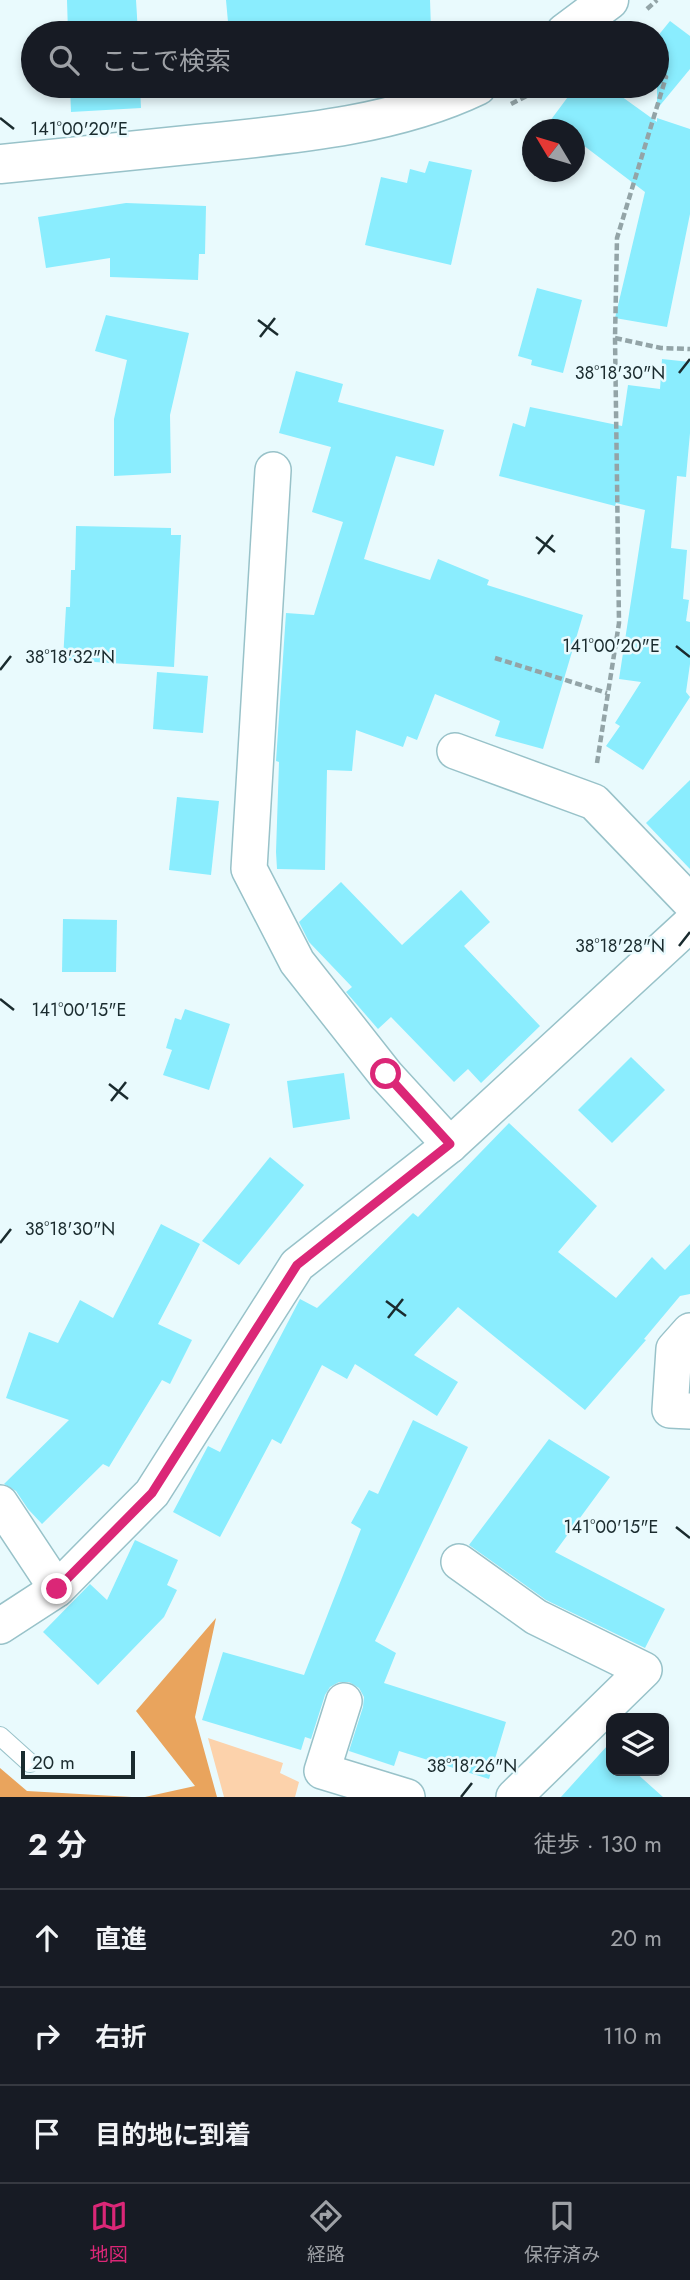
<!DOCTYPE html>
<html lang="ja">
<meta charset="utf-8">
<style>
body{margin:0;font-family:Jost,"Noto Sans JP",sans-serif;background:#242831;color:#f1f3f6}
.controls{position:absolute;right:21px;bottom:21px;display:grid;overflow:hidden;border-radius:14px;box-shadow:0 4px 10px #0003}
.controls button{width:63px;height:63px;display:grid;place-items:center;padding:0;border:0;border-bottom:2px solid #363941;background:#171b24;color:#f1f3f6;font:35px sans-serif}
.compass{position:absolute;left:522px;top:119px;width:63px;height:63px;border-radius:50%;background:#171b24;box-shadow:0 4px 10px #0003;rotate:308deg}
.scale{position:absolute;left:21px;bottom:18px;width:114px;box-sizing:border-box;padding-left:7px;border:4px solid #1a2b2e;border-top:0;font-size:19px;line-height:24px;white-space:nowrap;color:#1a2b2e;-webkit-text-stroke:5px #e9fafd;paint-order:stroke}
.stop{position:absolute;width:21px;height:21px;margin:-16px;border:5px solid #db2777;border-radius:50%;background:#fff}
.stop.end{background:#db2777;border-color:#fff;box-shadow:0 2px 7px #0008}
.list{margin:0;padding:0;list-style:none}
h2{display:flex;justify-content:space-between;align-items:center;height:91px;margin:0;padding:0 28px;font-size:30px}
h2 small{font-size:23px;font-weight:400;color:#9ea1a6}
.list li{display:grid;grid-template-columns:46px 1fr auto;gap:21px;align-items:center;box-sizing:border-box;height:98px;padding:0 28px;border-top:2px solid #363941}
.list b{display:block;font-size:26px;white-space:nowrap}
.list em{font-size:23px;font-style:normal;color:#9ea1a6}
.icon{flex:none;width:38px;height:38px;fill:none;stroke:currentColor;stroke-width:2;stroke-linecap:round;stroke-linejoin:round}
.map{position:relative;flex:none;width:690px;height:1797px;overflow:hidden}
.search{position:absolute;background:#171b24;box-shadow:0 4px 10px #0003;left:21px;right:21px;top:21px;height:77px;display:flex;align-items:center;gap:18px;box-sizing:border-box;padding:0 24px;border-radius:38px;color:#9ea1a6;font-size:26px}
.sheet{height:385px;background:#171b24}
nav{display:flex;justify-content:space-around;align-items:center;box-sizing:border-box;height:98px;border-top:2px solid #363941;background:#171b24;font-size:19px;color:#9ea1a6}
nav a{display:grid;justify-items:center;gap:4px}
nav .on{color:#db2777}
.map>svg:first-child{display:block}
.green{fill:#fcd2ab}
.forest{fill:#e9a45d}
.building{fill:#8aedfe}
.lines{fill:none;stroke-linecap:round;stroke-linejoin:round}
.service-casing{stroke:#98c2c9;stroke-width:20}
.minor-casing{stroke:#98c2c9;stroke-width:38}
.tertiary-casing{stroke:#98c2c9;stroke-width:41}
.path{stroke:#93a4a7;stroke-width:4.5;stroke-dasharray:7 3.5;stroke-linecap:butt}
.service{stroke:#fff;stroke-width:18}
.minor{stroke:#fff;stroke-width:35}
.tertiary{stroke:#fff;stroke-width:38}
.route{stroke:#db2777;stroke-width:9}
.ticks{fill:none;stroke:#1a2b2e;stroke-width:2.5}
.ticks-label{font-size:18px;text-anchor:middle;fill:#1a2b2e;stroke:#e9fafd;stroke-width:5;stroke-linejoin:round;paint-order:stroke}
</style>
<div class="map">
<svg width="690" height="1797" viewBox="0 0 690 1797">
<rect width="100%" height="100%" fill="#e9fafd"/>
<path class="green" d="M208 1738 283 1763 280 1773 299 1782 295 1797H224Z"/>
<g class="forest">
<path d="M216 1618 195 1717 217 1797H145L195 1786 136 1711Z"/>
<path d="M0 1768 27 1791 132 1797H0Z"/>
</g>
<g class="building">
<path d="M67 0H136L138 33H68Z"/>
<path d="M226 0H430L431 29 343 33H229Z"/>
<path d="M670 21 690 36V69L657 109V37Z"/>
<path d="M70 86H140L141 108 71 112Z"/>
<path d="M576 86H607L657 122V118L690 129V214L667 327 615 318 645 192 575 139V130H561L550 121Z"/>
<path d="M429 161 472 170 451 265 365 245 381 177 407 183 410 169 425 173Z"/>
<path d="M126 203 206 206 205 254H199L198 280 110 277V258L46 268 38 217Z"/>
<path d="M537 288 582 300 563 373 531 365 532 360 518 356Z"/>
<path d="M106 315 189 333 170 415 171 473 114 476V419L127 360 95 351Z"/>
<path d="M662 359 690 362V433L686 477 677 476 671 548 687 550 683 599 689 600 686 621 690 622V664L686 692 690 697 643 770 606 746 620 726 615 723 641 682 619 679 645 510 616 503 615 506 499 476 513 423 525 427 530 407 622 426 628 385 660 389Z"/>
<path d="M296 371 343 384 338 402 444 430 434 466 396 456 364 559 430 580 438 559 489 580 487 585 583 615 543 749 495 736 500 721 435 694 417 740 407 736 403 747 356 730 352 771 327 770 325 870 277 869 276 852 279 762 276 761 286 613 314 615 343 522 312 512 331 447 279 433Z"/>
<path d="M76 526 171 528V535H181L174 667 63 660 66 607H70L71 570H75Z"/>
<path d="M157 672 208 676 203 733 153 729Z"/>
<path d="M690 780V869L646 823Z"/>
<path d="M177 797 219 801 211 875 169 870Z"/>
<path d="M341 882 402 945 461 890 490 922 464 946 540 1026 481 1083 468 1069 454 1082 391 1017 378 1029 346 992 352 987 309 942 299 922Z"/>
<path d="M63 919 117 920 116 972H62Z"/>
<path d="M185 1009 230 1024 209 1090 163 1075 172 1050 166 1048 175 1018 181 1020Z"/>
<path d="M631 1057 665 1090 612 1143 578 1110Z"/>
<path d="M344 1073 350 1119 293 1128 287 1081Z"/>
<path d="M509 1123 597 1206 558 1252 616 1298 652 1257 665 1270 690 1244V1294L680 1296 644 1339 646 1340 585 1410 458 1307 414 1355 458 1382 437 1416 355 1364 347 1379 322 1365 281 1444 272 1439 220 1537 173 1512 208 1446 220 1452 300 1299 317 1308 413 1213 418 1217Z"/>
<path d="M270 1157 304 1185 239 1265 202 1241Z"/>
<path d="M161 1224 200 1244 158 1324 192 1340 170 1384 162 1380 109 1467 103 1464 42 1524 28 1509 16 1491 4 1484 69 1420 6 1398 29 1332 58 1343 80 1300 113 1318Z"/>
<path d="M413 1420 468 1447 375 1641 396 1653 384 1683 506 1722 489 1779 399 1751 394 1766 349 1751 363 1707 364 1697 359 1688 349 1682H339L330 1687 325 1695 311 1739 305 1737 301 1750 202 1720 223 1652 304 1675 361 1529 351 1523 369 1490 378 1494Z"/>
<path d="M549 1439 610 1477 555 1552 665 1609 645 1648 546 1600 469 1545Z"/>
<path d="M135 1540 178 1560 167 1585 177 1590 164 1617 98 1685 43 1632 90 1584 107 1600Z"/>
<path d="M607 1746 611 1750V1771H634L663 1797H561Z"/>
</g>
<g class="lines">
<g class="service-casing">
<path id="service" d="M0 1736 30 1763"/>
</g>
<g class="minor-casing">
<g id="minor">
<path d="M273 470 249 869 297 962 386 1075 450 1145"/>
<path d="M455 751 594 802 690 902"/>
<path d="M690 1331 674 1349 670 1410 690 1411"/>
<path d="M0 1503 57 1589"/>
<path d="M459 1562 536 1617 644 1670 514 1797"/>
<path d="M0 1626 57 1589 152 1493 297 1265 450 1145 690 924"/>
<path d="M344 1701 322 1771 407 1797"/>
</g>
</g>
<g class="tertiary-casing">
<g id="tertiary">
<path d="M565 33 609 0"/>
<path d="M0 164C69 157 138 150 207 143 296 134 396 125 477 86"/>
</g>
</g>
<g class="path">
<path d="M647 9 657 0"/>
<path d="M510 33 527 23"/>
<path d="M511 104 546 86"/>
<path d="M615 338 661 348 690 349"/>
<path d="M495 658 607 693"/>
<path d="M597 763 619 623 615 338 617 238 666 77 657 71"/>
</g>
<use href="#service" class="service"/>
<use href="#minor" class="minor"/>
<use href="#tertiary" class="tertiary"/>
</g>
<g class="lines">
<path class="route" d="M57 1589 152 1493 297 1265 450 1144 386 1074"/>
</g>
<path class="ticks" d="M0 118 14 129M258 320 278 335M260 337 275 318M679 373 690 359M536 537 555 552M538 554 553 535M676 646 690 657M0 670 11 656M679 946 690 932M0 999 14 1010M109 1084 128 1099M111 1101 126 1082M0 1243 11 1229M386 1301 406 1316M388 1318 403 1299M676 1527 690 1538M461 1797 472 1783"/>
<g class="ticks-label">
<text x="79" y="135">141°00'20"E</text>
<text x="620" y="379">38°18'30"N</text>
<text x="611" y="652">141°00'20"E</text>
<text x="70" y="663">38°18'32"N</text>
<text x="620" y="952">38°18'28"N</text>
<text x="79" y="1016">141°00'15"E</text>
<text x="70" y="1235">38°18'30"N</text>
<text x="611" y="1533">141°00'15"E</text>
<text x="472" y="1772">38°18'26"N</text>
</g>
</svg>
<div class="controls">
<button><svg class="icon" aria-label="layers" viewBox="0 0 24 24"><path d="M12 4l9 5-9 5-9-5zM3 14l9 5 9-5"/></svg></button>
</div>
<svg class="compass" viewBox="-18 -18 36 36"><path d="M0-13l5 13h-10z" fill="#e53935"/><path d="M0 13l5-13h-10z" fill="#9ea1a6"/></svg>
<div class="scale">20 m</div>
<div class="stop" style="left:386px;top:1074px"></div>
<div class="stop end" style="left:57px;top:1589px"></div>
<div class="search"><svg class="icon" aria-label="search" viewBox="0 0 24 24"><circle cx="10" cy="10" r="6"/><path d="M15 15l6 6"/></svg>ここで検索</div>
</div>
<section class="sheet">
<h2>2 分<small>徒歩 · 130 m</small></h2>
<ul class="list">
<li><svg class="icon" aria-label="ahead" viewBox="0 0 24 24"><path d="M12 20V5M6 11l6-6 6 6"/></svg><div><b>直進</b></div><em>20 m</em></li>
<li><svg class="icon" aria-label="right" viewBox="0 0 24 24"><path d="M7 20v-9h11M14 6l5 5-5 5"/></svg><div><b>右折</b></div><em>110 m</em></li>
<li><svg class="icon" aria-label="arrive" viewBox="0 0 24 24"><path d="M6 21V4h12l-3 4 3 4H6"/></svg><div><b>目的地に到着</b></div></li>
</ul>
</section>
<nav>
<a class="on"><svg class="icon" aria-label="map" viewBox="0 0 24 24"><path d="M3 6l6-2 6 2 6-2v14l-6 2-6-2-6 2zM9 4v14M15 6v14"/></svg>地図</a>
<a><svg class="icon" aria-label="directions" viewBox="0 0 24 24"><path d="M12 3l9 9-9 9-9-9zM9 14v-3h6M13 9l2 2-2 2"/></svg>経路</a>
<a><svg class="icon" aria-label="saved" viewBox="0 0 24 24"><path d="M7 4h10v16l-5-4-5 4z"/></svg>保存済み</a>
</nav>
